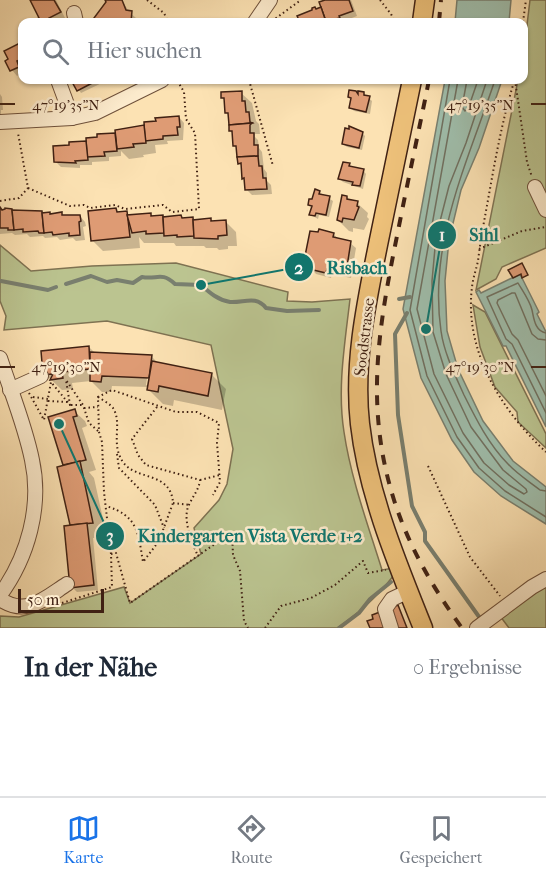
<!DOCTYPE html>
<html lang="de">
<meta charset="utf-8">
<style>
body{margin:0;font-family:"IM FELL French Canon",serif;background:#f2f2f3;color:#1f2937}
.scale{position:absolute;left:18px;bottom:15px;width:86px;box-sizing:border-box;padding-left:6px;border:3px solid #402113;border-top:0;font-size:16px;line-height:21px;white-space:nowrap;color:#402113;-webkit-text-stroke:4px #fdecce;paint-order:stroke}
.list{margin:0;padding:0;list-style:none}
h2{display:flex;justify-content:space-between;align-items:center;height:78px;margin:0;padding:0 24px;font-size:26px}
h2 small{font-size:20px;font-weight:400;color:#747a83}
.icon{flex:none;width:33px;height:33px;fill:none;stroke:currentColor;stroke-width:2;stroke-linecap:round;stroke-linejoin:round}
.map{position:relative;flex:none;width:546px;height:628px;overflow:hidden}
.search{position:absolute;background:#fff;box-shadow:0 2px 4px #0004;left:18px;right:18px;top:18px;height:66px;display:flex;align-items:center;gap:15px;box-sizing:border-box;padding:0 21px;border-radius:12px;color:#747a83;font-size:22px}
.sheet{height:168px;background:#fff}
nav{display:flex;justify-content:space-around;align-items:center;box-sizing:border-box;height:84px;border-top:2px solid #e0e1e3;background:#fff;font-size:16px;color:#747a83}
nav a{display:grid;justify-items:center;gap:3px}
nav .on{color:#1a73e8}
.map>svg:first-child{display:block}
.green{fill:#bbc490;stroke:#7e7252;stroke-width:1.5}
.water{fill:#9fbeac;stroke:#797f6f;stroke-width:1.5}
.shadow{fill:#0003;fill-rule:evenodd}
.lines{fill:none;stroke-linecap:round;stroke-linejoin:round}
.shore{stroke:#707060;stroke-width:1.5}
.stream{stroke:#797f6f;stroke-width:4}
.building{fill:#de9b74;stroke:#402113;stroke-width:1.5}
.minor-casing{stroke:#6f513b;stroke-width:16}
.major-casing{stroke:#402113;stroke-width:21}
.path{stroke:#402113;stroke-width:2;stroke-dasharray:1.5 3;stroke-linecap:butt}
.minor{stroke:#fdecce;stroke-width:14}
.major{stroke:#eec17a;stroke-width:18}
.rail{stroke:#402113;stroke-width:4;stroke-dasharray:10 10;stroke-linecap:butt}
.ticks{fill:none;stroke:#402113;stroke-width:2}
.labels{text-anchor:middle;dominant-baseline:central;stroke-width:5;stroke-linejoin:round;paint-order:stroke}
.street-label{font-size:16px;fill:#402113;stroke:#fdecce}
.ticks-label{font-size:15px;text-anchor:middle;fill:#402113;stroke:#fdecce;stroke-width:5;stroke-linejoin:round;paint-order:stroke}
.leader{fill:none;stroke:#0f766e;stroke-width:2}
.callout-dot{fill:#0f766e;stroke:#fdecce;stroke-width:2}
.mark-label{font-size:18px;text-anchor:middle;font-weight:bold;fill:#fff}
.callout-label{font-size:18px;text-anchor:middle;font-weight:bold;fill:#0f766e;stroke:#fdecce;stroke-width:5;stroke-linejoin:round;paint-order:stroke}
</style>
<div class="map">
<svg width="546" height="628" viewBox="0 0 546 628">
<rect width="100%" height="100%" fill="#fce2b3"/>
<filter id="stains"><feTurbulence type="fractalNoise" baseFrequency=".00333" numOctaves="4"/><feColorMatrix values="0 0 0 0 .2 0 0 0 0 .09 0 0 0 0 .02 0 0 0 .5 -.17"/></filter>
<radialGradient id="worn" r=".72"><stop offset=".6" stop-color="#630" stop-opacity="0"/><stop offset="1" stop-color="#630" stop-opacity=".3"/></radialGradient>
<g class="green">
<path d="M530 0H546V248L502 267 496 279 476 290 518 80H524V50Z"/>
<path d="M0 245 31 271 92 266 176 263 288 292 287 301 312 302 350 299C345 343 337 388 344 432 351 479 368 525 382 570L400 567C383 591 361 612 337 628H0V616L19 617 124 587 130 603 201 554 194 528 219 500 227 484 233 449 211 345 107 321 4 330 6 316 0 301Z"/>
<path d="M473 305 485 312 546 434V448L518 422 517 412 495 387 480 347Z"/>
<path d="M546 583V628H509L500 616Z"/>
</g>
<g class="water">
<path d="M457 0H511L509 22H455Z"/>
<path d="M445 80H502L479 148 461 190 449 240 445 281 447 331 458 369 483 421 513 461 546 487V524L501 496 474 472 452 440 421 378 403 309Z"/>
<path d="M520 274 539 312 537 314 546 332V427L506 346H503L476 292 479 290 481 293Z"/>
</g>
<g class="shadow">
<path d="M31 0H56L65 18 56 22H34L41 19Z"/>
<path d="M107 0H122L129 12 136 18V22H93L108 2Z"/>
<path d="M330 0H351L357 16 344 21V22H299L323 8Z"/>
<path d="M22 42V73L17 76 12 70 10 60 6 51Z"/>
<path d="M73 80H108L81 93Z"/>
<path d="M241 93 252 103 256 121 259 124 260 134H255V137L258 140 259 148 262 152 264 169 267 173V181L271 185 272 194 252 195 247 190 242 166 239 163 238 149 235 145 234 134 230 131 226 101 222 98Z"/>
<path d="M363 93 372 101 370 114 354 111 351 108 352 100 349 97Z"/>
<path d="M0 94 2 97 3 110H1V116L6 121 7 129H0Z"/>
<path d="M179 117 184 123 183 140 167 141 168 144 155 145 156 153 143 155 144 157 129 159 121 151V156L109 157V161L92 162V165H80V168L61 167 56 162 70 146V143L87 142 99 138V136L117 134 128 128 146 126Z"/>
<path d="M362 133 365 136 362 150 347 147 343 144Z"/>
<path d="M349 164 353 168 363 170 366 174 363 189 343 182 340 179Z"/>
<path d="M319 192 333 201 329 217 319 215 318 219 311 215 313 207 310 204Z"/>
<path d="M346 197 351 201 357 203 368 213 367 217 369 219 364 230 353 228V232L349 231 338 220Z"/>
<path d="M0 209 3 211 42 213 51 215 61 214 64 217 80 216 85 222 86 226 83 227 85 240 76 241 73 238 60 240 57 237 45 238 43 236 30 237 27 234 15 235 12 233 0 234Z"/>
<path d="M116 210 119 213 126 212 130 216 150 214 153 217 164 218 192 219 195 221 210 220 213 223 226 222 236 232 237 246H228V249L219 250 217 248H206L204 246H176L174 243H144L139 237 140 248 103 251 93 241Z"/>
<path d="M333 234 339 239 350 243 356 248 351 278 332 274 331 278 316 274 305 261Z"/>
<path d="M89 347 96 354 152 357 159 364 212 375 226 389 222 410 174 400 173 406 163 404 149 390V387L112 386 111 392H102L91 381 72 383 73 389 62 390 45 374ZM149 365H153L149 386 146 385Z"/>
<path d="M74 411 85 421 87 426 82 428 96 470 89 472 94 478 107 537 93 538 98 590 77 592 72 587 73 527 71 525 66 466 50 418Z"/>
</g>
<g class="lines">
<g class="shore">
<path d="M450 80 410 310 427 376 457 437 479 468 505 491 546 517"/>
<path d="M458 80 417 309 434 374 463 433 484 463 509 485 524 494 527 492 526 489 503 470 471 427 446 374 433 332 432 281 436 237 449 186 466 143 487 80"/>
<path d="M467 80 462 107 465 111 468 109 478 80"/>
<path d="M495 80C468 161 428 242 441 331 444 353 455 375 464 395 476 419 489 445 508 464 517 474 530 482 540 490L546 491"/>
<path d="M546 333C535 331 534 319 532 310 530 301 522 290 518 283L487 297 506 339 512 344 546 413"/>
<path d="M546 340 538 339 532 334 515 293H512L498 300 497 303 512 334 518 340 546 396"/>
</g>
<g class="stream">
<path d="M1 281 48 290 56 287"/>
<path d="M66 284 91 276 107 282 117 280 133 283 142 277C157 280 161 271 175 284L201 285C210 293 218 300 230 302 244 303 256 295 266 308L287 311 319 310"/>
<path d="M399 299 410 297"/>
<path d="M407 313 395 334 398 415 412 506 425 532V541L482 621"/>
<path d="M339 628 359 613 370 599 391 582"/>
</g>
</g>
<g class="building">
<path d="M30 0H54L61 12 49 18 51 22H31L39 18Z"/>
<path d="M105 0H122L126 10 132 11 131 22H91L106 2Z"/>
<path d="M325 0H349L353 11 339 16 340 18 326 21 319 2Z"/>
<path d="M315 7 316 9 321 7 326 22H300L297 16 312 10V8Z"/>
<path d="M22 42V59L17 61 19 67 10 71 5 61 8 59 4 51Z"/>
<path d="M71 80H98L77 91Z"/>
<path d="M349 90 356 91 358 94V91L364 92V95L370 96 366 112 349 108 351 98 348 97Z"/>
<path d="M242 91V101H245L246 112H249L250 122 252 123 229 125 228 113H225L224 98H221V92Z"/>
<path d="M179 116 180 127H177L178 135 163 136V139L145 141 144 122 156 121 155 118Z"/>
<path d="M252 123 250 125V133H254V145H258V156L237 157 236 146H233L232 131H229V125Z"/>
<path d="M144 125 146 143 133 144 134 147 117 149 115 130Z"/>
<path d="M349 126 363 132 359 148 342 144 345 128 349 129Z"/>
<path d="M115 133 117 151 104 152 105 156 87 157 86 138 97 137V134Z"/>
<path d="M86 141 88 160 75 161 76 163 54 162 53 146 69 145V142Z"/>
<path d="M258 156 259 166H262L263 178H266L267 189 245 190 244 178 242 179 241 163 238 164 237 157Z"/>
<path d="M343 162 350 163 349 166 364 169 360 186 352 185 353 182 338 179Z"/>
<path d="M315 189 320 191 319 194 330 196 326 215 316 213 315 216 309 215 312 206 308 205 309 199H312Z"/>
<path d="M342 195 347 196V199L358 201 357 206 359 207 354 220 343 218 342 222 337 220Z"/>
<path d="M0 207 2 210 5 209V208L12 209 14 230H8V228H0Z"/>
<path d="M116 208 117 212 127 211 130 237 91 241 88 211Z"/>
<path d="M12 210 42 211 44 233H39L38 231 23 232V229L14 230Z"/>
<path d="M50 212V214L62 212V215H80L81 221 79 222 80 235 69 236V233L53 235 52 232 44 233 42 213Z"/>
<path d="M151 213V216L163 215 164 233 146 234V231L132 233 127 215Z"/>
<path d="M181 215 182 218 193 217 194 236 177 237V235L164 236 163 217Z"/>
<path d="M211 218V221L226 220 227 235 218 236V239L194 238 193 220Z"/>
<path d="M319 229 334 233 333 237 351 241 346 273 327 269 326 273 309 269 310 263 304 261 310 231 318 232Z"/>
<path d="M522 263 528 275 522 278 521 274 513 278 508 270Z"/>
<path d="M89 346 90 369 62 372 63 378 50 380 53 374 43 375 41 351Z"/>
<path d="M90 352 152 355 149 378 102 376 101 382 90 381Z"/>
<path d="M152 361 212 373 208 396 159 386 158 392 147 390Z"/>
<path d="M75 409 77 416 73 417 86 460 63 465 48 417Z"/>
<path d="M80 461 93 523 70 525 57 467Z"/>
<path d="M87 523 94 585 70 588 64 526Z"/>
<path d="M398 605 407 628H370L367 621 373 619 372 615Z"/>
</g>
<g class="lines">
<g class="minor-casing">
<g id="minor">
<path d="M74 13 76 22"/>
<path d="M255 22 270 0"/>
<path d="M58 80 72 118"/>
<path d="M0 122 72 118 95 113 162 80"/>
<path d="M535 187 546 210"/>
<path d="M0 358C11 392 25 425 32 460 42 506 28 557 0 595"/>
<path d="M10 390 41 376"/>
<path d="M0 599C26 617 44 599 67 584"/>
<path d="M391 628 385 609 392 599 409 591"/>
<path d="M477 628 532 587 546 579"/>
</g>
</g>
<g class="major-casing">
<g id="major">
<path d="M422 22 425 0"/>
<path d="M412 80C401 133 390 186 379 240 367 300 353 362 360 424 368 494 397 563 423 628"/>
</g>
</g>
<g class="path">
<path d="M147 0 164 13 168 22"/>
<path d="M380 0 391 14 395 22"/>
<path d="M272 21 301 0"/>
<path d="M523 22 526 0"/>
<path d="M249 80 273 166"/>
<path d="M515 80 527 162 532 177"/>
<path d="M514 82C501 124 494 167 486 211 483 227 480 244 478 261 476 270 473 278 472 287 464 351 501 410 546 452"/>
<path d="M28 188 70 206 84 205 90 208 115 205 125 209 163 205 172 212 199 209 195 133 186 119 184 92 177 80"/>
<path d="M0 201 19 198 28 188 18 133"/>
<path d="M479 249 522 231 546 227"/>
<path d="M29 393 44 420 51 382 70 405 66 380 83 405 89 423 99 432"/>
<path d="M33 397 48 399"/>
<path d="M98 397C103 400 110 404 113 408 123 424 110 443 123 462 136 481 171 471 173 503L159 541 143 562C138 532 138 516 106 506"/>
<path d="M48 401 67 402"/>
<path d="M71 405H83"/>
<path d="M157 407 132 439 138 455 146 465 200 480C199 490 192 497 188 507 183 521 192 543 198 556"/>
<path d="M84 408 98 407"/>
<path d="M117 454 119 468 155 505 164 528"/>
<path d="M428 466 470 557 500 596"/>
<path d="M200 480 220 475"/>
<path d="M173 503 190 505"/>
<path d="M111 554 104 492 102 442 99 432 98 397 112 390 176 412H197L219 423 217 443 220 482 213 495"/>
<path d="M62 603 112 587 111 554 116 553 130 603 232 532 233 555 240 571 244 621 248 628"/>
<path d="M265 628 281 606 311 598 335 585 363 561 368 573 386 570"/>
</g>
<use href="#minor" class="minor"/>
<use href="#major" class="major"/>
<g class="rail">
<path d="M439 22 441 0"/>
<path d="M429 80C419 130 408 180 398 231 379 325 364 405 394 500 409 547 433 588 462 628"/>
</g>
</g>
<path class="ticks" d="M0 104H15M531 104H546M0 367H15M531 367H546"/>
<g class="labels">
<g class="street-label">
<text transform="translate(364 337) rotate(-83)">Soodstrasse</text>
</g>
</g>
<g class="ticks-label">
<text x="66" y="110">47°19'35"N</text>
<text x="480" y="110">47°19'35"N</text>
<text x="66" y="372">47°19'30"N</text>
<text x="480" y="372">47°19'30"N</text>
</g>
<path class="leader" d="M426 329L442 235M201 285L299 267M59 424L110 536"/>
<g class="callout-dot">
<circle cx="426" cy="329" r="6"/>
<circle cx="201" cy="285" r="6"/>
<circle cx="59" cy="424" r="6"/>
<circle cx="442" cy="235" r="15"/>
<circle cx="299" cy="267" r="15"/>
<circle cx="110" cy="536" r="15"/>
</g>
<g class="mark-label">
<text x="442" y="241">1</text>
<text x="299" y="274">2</text>
<text x="110" y="542">3</text>
</g>
<g class="callout-label">
<text x="484" y="241">Sihl</text>
<text x="357" y="274">Risbach</text>
<text x="250" y="542">Kindergarten Vista Verde 1+2</text>
</g>
<rect width="100%" height="100%" filter="url(#stains)"/>
<rect width="100%" height="100%" fill="url(#worn)"/>
</svg>
<div class="scale">50 m</div>
<div class="search"><svg class="icon" aria-label="search" viewBox="0 0 24 24"><circle cx="10" cy="10" r="6"/><path d="M15 15l6 6"/></svg>Hier suchen</div>
</div>
<section class="sheet">
<h2>In der Nähe<small>0 Ergebnisse</small></h2>
<ul class="list">
</ul>
</section>
<nav>
<a class="on"><svg class="icon" aria-label="map" viewBox="0 0 24 24"><path d="M3 6l6-2 6 2 6-2v14l-6 2-6-2-6 2zM9 4v14M15 6v14"/></svg>Karte</a>
<a><svg class="icon" aria-label="directions" viewBox="0 0 24 24"><path d="M12 3l9 9-9 9-9-9zM9 14v-3h6M13 9l2 2-2 2"/></svg>Route</a>
<a><svg class="icon" aria-label="saved" viewBox="0 0 24 24"><path d="M7 4h10v16l-5-4-5 4z"/></svg>Gespeichert</a>
</nav>
